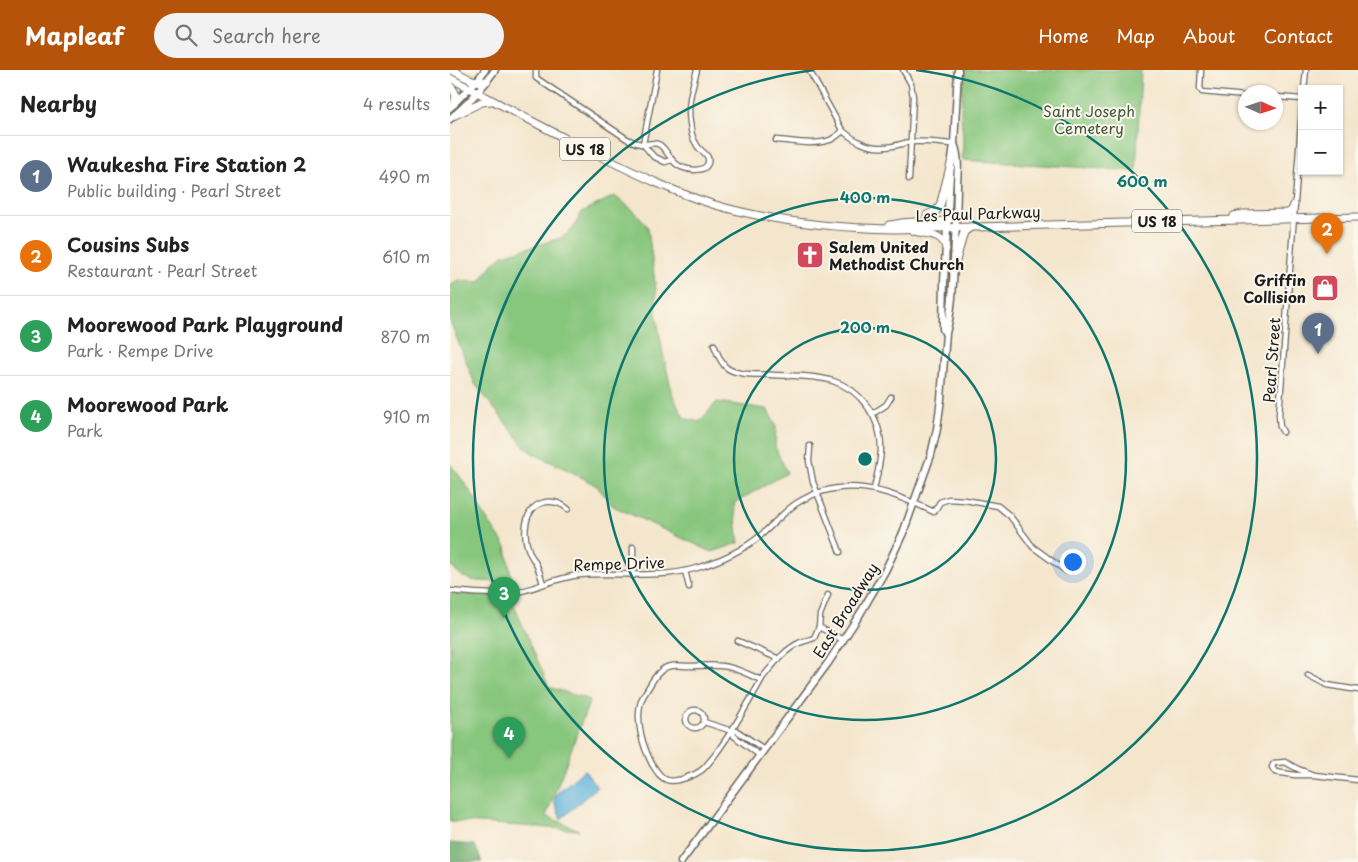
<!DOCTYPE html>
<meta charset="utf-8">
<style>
body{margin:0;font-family:"Playpen Sans",sans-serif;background:#f2f2f2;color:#222}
.controls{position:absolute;right:15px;top:15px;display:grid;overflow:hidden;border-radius:0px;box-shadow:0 1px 4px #0004}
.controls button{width:45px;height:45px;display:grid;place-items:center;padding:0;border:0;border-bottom:1px solid #e0e0e0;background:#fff;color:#222;font:25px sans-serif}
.compass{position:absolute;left:788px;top:15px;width:45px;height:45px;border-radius:50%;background:#fff;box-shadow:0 1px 4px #0004;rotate:93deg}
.you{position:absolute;left:622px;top:491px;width:18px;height:18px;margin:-12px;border:4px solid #fff;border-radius:50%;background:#1a73e8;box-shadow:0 0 0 8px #1a73e833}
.badge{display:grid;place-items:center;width:32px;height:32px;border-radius:50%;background:#b45309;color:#fff;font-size:16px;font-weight:700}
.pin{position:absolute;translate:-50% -41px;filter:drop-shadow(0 1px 2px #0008)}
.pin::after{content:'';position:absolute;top:26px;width:18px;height:15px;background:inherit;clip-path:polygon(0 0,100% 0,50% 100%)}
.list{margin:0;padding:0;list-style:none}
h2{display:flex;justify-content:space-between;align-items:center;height:65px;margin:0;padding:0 20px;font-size:21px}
h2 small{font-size:16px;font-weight:400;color:#767676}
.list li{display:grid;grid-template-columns:32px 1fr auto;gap:15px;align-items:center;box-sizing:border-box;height:80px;padding:0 20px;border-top:1px solid #e0e0e0}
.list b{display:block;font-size:19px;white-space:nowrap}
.list p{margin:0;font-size:16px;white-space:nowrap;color:#767676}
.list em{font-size:16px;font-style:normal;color:#767676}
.icon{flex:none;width:28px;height:28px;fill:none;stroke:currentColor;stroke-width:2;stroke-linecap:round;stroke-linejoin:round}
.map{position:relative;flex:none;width:908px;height:792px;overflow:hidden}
header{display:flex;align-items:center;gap:30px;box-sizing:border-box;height:70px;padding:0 25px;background:#b45309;color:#fff}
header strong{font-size:24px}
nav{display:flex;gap:28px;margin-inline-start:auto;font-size:18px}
.search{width:350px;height:45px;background:#f2f2f2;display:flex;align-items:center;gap:12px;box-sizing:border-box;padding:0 18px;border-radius:28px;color:#767676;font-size:19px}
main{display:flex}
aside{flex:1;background:#fff}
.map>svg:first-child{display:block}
.green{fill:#87c67d;stroke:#52714c}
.forest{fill:#6dab6c;stroke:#446444}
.water{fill:#5eb2da;stroke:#3d677b}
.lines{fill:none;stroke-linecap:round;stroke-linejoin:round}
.minor-casing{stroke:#68635a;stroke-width:7}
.secondary-casing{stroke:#68635a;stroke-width:9}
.primary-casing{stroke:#68635a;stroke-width:9}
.minor{stroke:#fff;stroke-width:4.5}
.secondary{stroke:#fff;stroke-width:6}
.primary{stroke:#fff;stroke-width:7}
.ring{fill:none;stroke:#0f766e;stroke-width:2.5}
.labels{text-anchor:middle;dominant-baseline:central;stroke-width:4;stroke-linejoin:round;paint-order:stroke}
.shield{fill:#fbf7ec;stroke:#5f5e5a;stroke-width:1}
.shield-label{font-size:14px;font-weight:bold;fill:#1c1c1c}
.park-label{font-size:15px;fill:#41583e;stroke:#fbf7ec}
.street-label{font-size:15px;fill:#1c1c1c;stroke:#fbf7ec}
.poi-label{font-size:15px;font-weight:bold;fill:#1c1c1c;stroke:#fbf7ec;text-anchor:start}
.centre{fill:#0f766e;stroke:#fbf7ec;stroke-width:2.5}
.ring-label{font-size:15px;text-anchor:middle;font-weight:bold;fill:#0f766e;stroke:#fbf7ec;stroke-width:4;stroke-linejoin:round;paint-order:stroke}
</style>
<header>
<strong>Mapleaf</strong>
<div class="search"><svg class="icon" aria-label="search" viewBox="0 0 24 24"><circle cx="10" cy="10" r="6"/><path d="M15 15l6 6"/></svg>Search here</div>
<nav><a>Home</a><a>Map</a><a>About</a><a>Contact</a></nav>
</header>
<main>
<aside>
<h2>Nearby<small>4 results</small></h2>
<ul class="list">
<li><span class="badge" style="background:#5c6f8a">1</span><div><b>Waukesha Fire Station 2</b><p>Public building · Pearl Street</p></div><em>490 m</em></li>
<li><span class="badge" style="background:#e8710a">2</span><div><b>Cousins Subs</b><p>Restaurant · Pearl Street</p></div><em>610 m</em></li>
<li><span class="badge" style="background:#2e9e5b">3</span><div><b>Moorewood Park Playground</b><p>Park · Rempe Drive</p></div><em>870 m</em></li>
<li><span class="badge" style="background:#2e9e5b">4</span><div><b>Moorewood Park</b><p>Park</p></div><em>910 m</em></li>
</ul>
</aside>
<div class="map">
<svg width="908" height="792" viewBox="0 0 908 792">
<rect width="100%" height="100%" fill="#fbf7ec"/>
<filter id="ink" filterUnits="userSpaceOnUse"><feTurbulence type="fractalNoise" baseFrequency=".02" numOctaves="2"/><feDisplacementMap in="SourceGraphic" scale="10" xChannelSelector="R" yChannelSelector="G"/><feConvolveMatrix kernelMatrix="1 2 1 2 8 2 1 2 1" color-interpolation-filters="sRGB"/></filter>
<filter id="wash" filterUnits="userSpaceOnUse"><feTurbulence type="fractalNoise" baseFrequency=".0096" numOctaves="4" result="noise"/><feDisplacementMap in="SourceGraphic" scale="20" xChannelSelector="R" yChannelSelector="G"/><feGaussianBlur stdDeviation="1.12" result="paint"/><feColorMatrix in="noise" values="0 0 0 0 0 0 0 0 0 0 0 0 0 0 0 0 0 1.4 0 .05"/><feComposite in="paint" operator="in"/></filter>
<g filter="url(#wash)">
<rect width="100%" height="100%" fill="#f4e6cd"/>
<g class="green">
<path d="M513 0H691L686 101 512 90 513 67 511 45Z"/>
<path d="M164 126C177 135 190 144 198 158L206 221V243L213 284 223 326 234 348 249 352 267 332 317 339 326 356 325 377 337 403 284 433 289 473 262 482 163 436 147 416 122 402 82 383 74 376 25 314 0 251V216L9 210 29 212 44 193 53 185 111 168 123 159 132 142Z"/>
<path d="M0 394 8 404 23 425 29 438 56 477 62 512 27 511 13 507 0 495Z"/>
<path d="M0 524 60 526 99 617 140 630 96 746 129 760 0 751Z"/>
</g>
<path class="forest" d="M0 773 25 775 32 792H0Z"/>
<path class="water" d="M134 700 147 717 111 749 104 731 106 724Z"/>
</g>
<g filter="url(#ink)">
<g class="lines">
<g class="minor-casing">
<g id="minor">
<path d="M86 0V8L177 69C181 71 186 73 191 74 198 75 203 71 210 75 218 81 221 93 231 97 238 100 255 103 258 93 260 85 253 83 249 78 246 75 245 71 243 68 241 63 241 58 240 53 237 34 242 18 247 0"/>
<path d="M207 0 193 74 203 86 215 92 222 90"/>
<path d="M359 0 392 60C403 70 419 79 434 77 444 77 452 73 461 72 475 71 490 73 504 74"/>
<path d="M453 0 461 14 463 27 459 109"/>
<path d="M751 0 750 18 752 22 796 26"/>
<path d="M854 19 856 0"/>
<path d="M826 27 852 29"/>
<path d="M326 70C343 71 363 76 380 70 385 68 389 64 393 61"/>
<path d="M264 275C267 282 270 293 277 298 289 306 308 304 322 305 342 306 364 305 383 311 411 320 431 348 431 378 431 391 427 405 424 419"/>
<path d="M422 344 436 335 441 327"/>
<path d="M833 362 830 357 829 345 852 39"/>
<path d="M360 376 359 391 363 412 390 482"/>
<path d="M183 477V506"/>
<path d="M235 501 239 517"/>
<path d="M93 514C91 506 89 499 85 492 83 488 80 485 79 481 73 466 73 439 92 433 102 430 111 433 118 439"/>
<path d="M0 521C24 523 48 526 72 521 91 516 110 507 130 505 171 501 205 510 247 498 269 491 292 481 310 466 323 455 333 442 347 433 394 404 438 420 484 442L490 432 499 429 515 430 548 436 560 446 583 477 616 501"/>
<path d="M378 525 370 545 369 557 393 570"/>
<path d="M288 571 329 589"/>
<path d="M858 605 877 615 908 620"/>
<path d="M311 610C299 605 286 597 272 596 261 595 249 596 238 596 230 596 222 594 215 598 209 601 204 608 200 615 197 620 193 626 191 631 185 651 193 677 202 694 206 700 210 708 217 710 226 713 246 705 253 699 257 695 261 690 265 685 283 661 298 634 313 607 323 595 334 580 349 573 353 571 359 570 364 568L369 557"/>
<circle cx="245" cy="649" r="9"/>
<path d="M254 652 282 661H287L314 679"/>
<path d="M282 661 284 666 309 685"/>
<path d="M864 705 848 699 835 692 824 693 822 697 825 702 845 705H864L908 710"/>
</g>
</g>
<g class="secondary-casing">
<g id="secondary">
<path d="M0 38 30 7 35 0"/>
<path d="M0 49C17 35 32 18 45 0"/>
<path d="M495 263 493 259V252L494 212 500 104 504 74 508 0"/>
<path d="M231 792 378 593 410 544 435 501 453 463 481 385 487 359 491 329 496 263C504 234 503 201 505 171 506 151 507 132 507 112 508 100 509 86 504 74"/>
</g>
</g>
<g class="primary-casing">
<g id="primary">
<path d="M2 0C14 6 24 14 37 11"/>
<path d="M0 8C48 33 96 59 144 83 183 102 221 121 262 134 322 152 383 158 445 159L908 147"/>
<path d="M0 16C6 22 7 26 4 34"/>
<path d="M5 45 32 32 41 31"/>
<path d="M477 145 486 141 490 136 501 93"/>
<path d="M784 146 793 144 838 143 842 140 844 135"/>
<path d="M439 155C447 154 455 152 464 152 476 151 499 155 506 144"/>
<path d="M464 161C477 164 494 163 496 179"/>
<path d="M503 201 514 162 521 157"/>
</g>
</g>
<use href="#minor" class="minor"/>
<use href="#secondary" class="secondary"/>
<use href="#primary" class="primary"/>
</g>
</g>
<g class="ring">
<circle cx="415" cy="389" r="131"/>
<circle cx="415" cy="389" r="261"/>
<path d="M466 0A392 392 0 1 1 364 0"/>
</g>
<defs>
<g id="church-square" transform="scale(1.4375)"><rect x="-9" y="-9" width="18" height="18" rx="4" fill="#d1495b" stroke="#fbf7ec"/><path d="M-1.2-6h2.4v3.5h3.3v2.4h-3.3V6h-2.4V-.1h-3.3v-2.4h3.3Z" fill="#fff"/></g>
<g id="shop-square" transform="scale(1.4375)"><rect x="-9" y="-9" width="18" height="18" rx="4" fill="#d1495b" stroke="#fbf7ec"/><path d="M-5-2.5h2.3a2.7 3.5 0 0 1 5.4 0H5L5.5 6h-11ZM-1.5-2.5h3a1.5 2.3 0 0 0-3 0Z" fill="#fff"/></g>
</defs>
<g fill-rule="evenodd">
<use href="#church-square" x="360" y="185"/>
<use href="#shop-square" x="875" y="218"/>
</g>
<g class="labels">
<g class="shield">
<rect x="110" y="67.5" width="50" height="23" rx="4"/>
<rect x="682" y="139.5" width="50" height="23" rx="4"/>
</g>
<g class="shield-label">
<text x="135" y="79">US 18</text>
<text x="707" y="151">US 18</text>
</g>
<g class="park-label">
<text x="639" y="40">Saint Joseph<tspan x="639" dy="17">Cemetery</tspan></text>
</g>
<g class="street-label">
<text transform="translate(528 143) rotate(-2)">Les Paul Parkway</text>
<text transform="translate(821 290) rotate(-86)">Pearl Street</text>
<text transform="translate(169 493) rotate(-2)">Rempe Drive</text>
<text transform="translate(395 540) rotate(-58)">East Broadway</text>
</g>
<g class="poi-label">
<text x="379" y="176">Salem United<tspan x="379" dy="17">Methodist Church</tspan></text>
<text x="856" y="209" text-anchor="end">Griffin<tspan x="856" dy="17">Collision</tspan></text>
</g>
</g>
<circle cx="415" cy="389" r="8" class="centre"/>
<g class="ring-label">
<text x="692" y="117">600 m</text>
<text x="415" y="133">400 m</text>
<text x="415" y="263">200 m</text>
</g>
</svg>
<div class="controls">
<button>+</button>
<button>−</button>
</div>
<svg class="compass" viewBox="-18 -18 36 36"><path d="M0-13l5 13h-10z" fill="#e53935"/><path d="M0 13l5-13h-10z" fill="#767676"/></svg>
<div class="you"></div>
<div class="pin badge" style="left:868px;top:284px;background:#5c6f8a">1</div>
<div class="pin badge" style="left:877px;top:184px;background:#e8710a">2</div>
<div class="pin badge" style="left:54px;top:548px;background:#2e9e5b">3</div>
<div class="pin badge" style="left:59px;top:688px;background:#2e9e5b">4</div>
</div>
</main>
